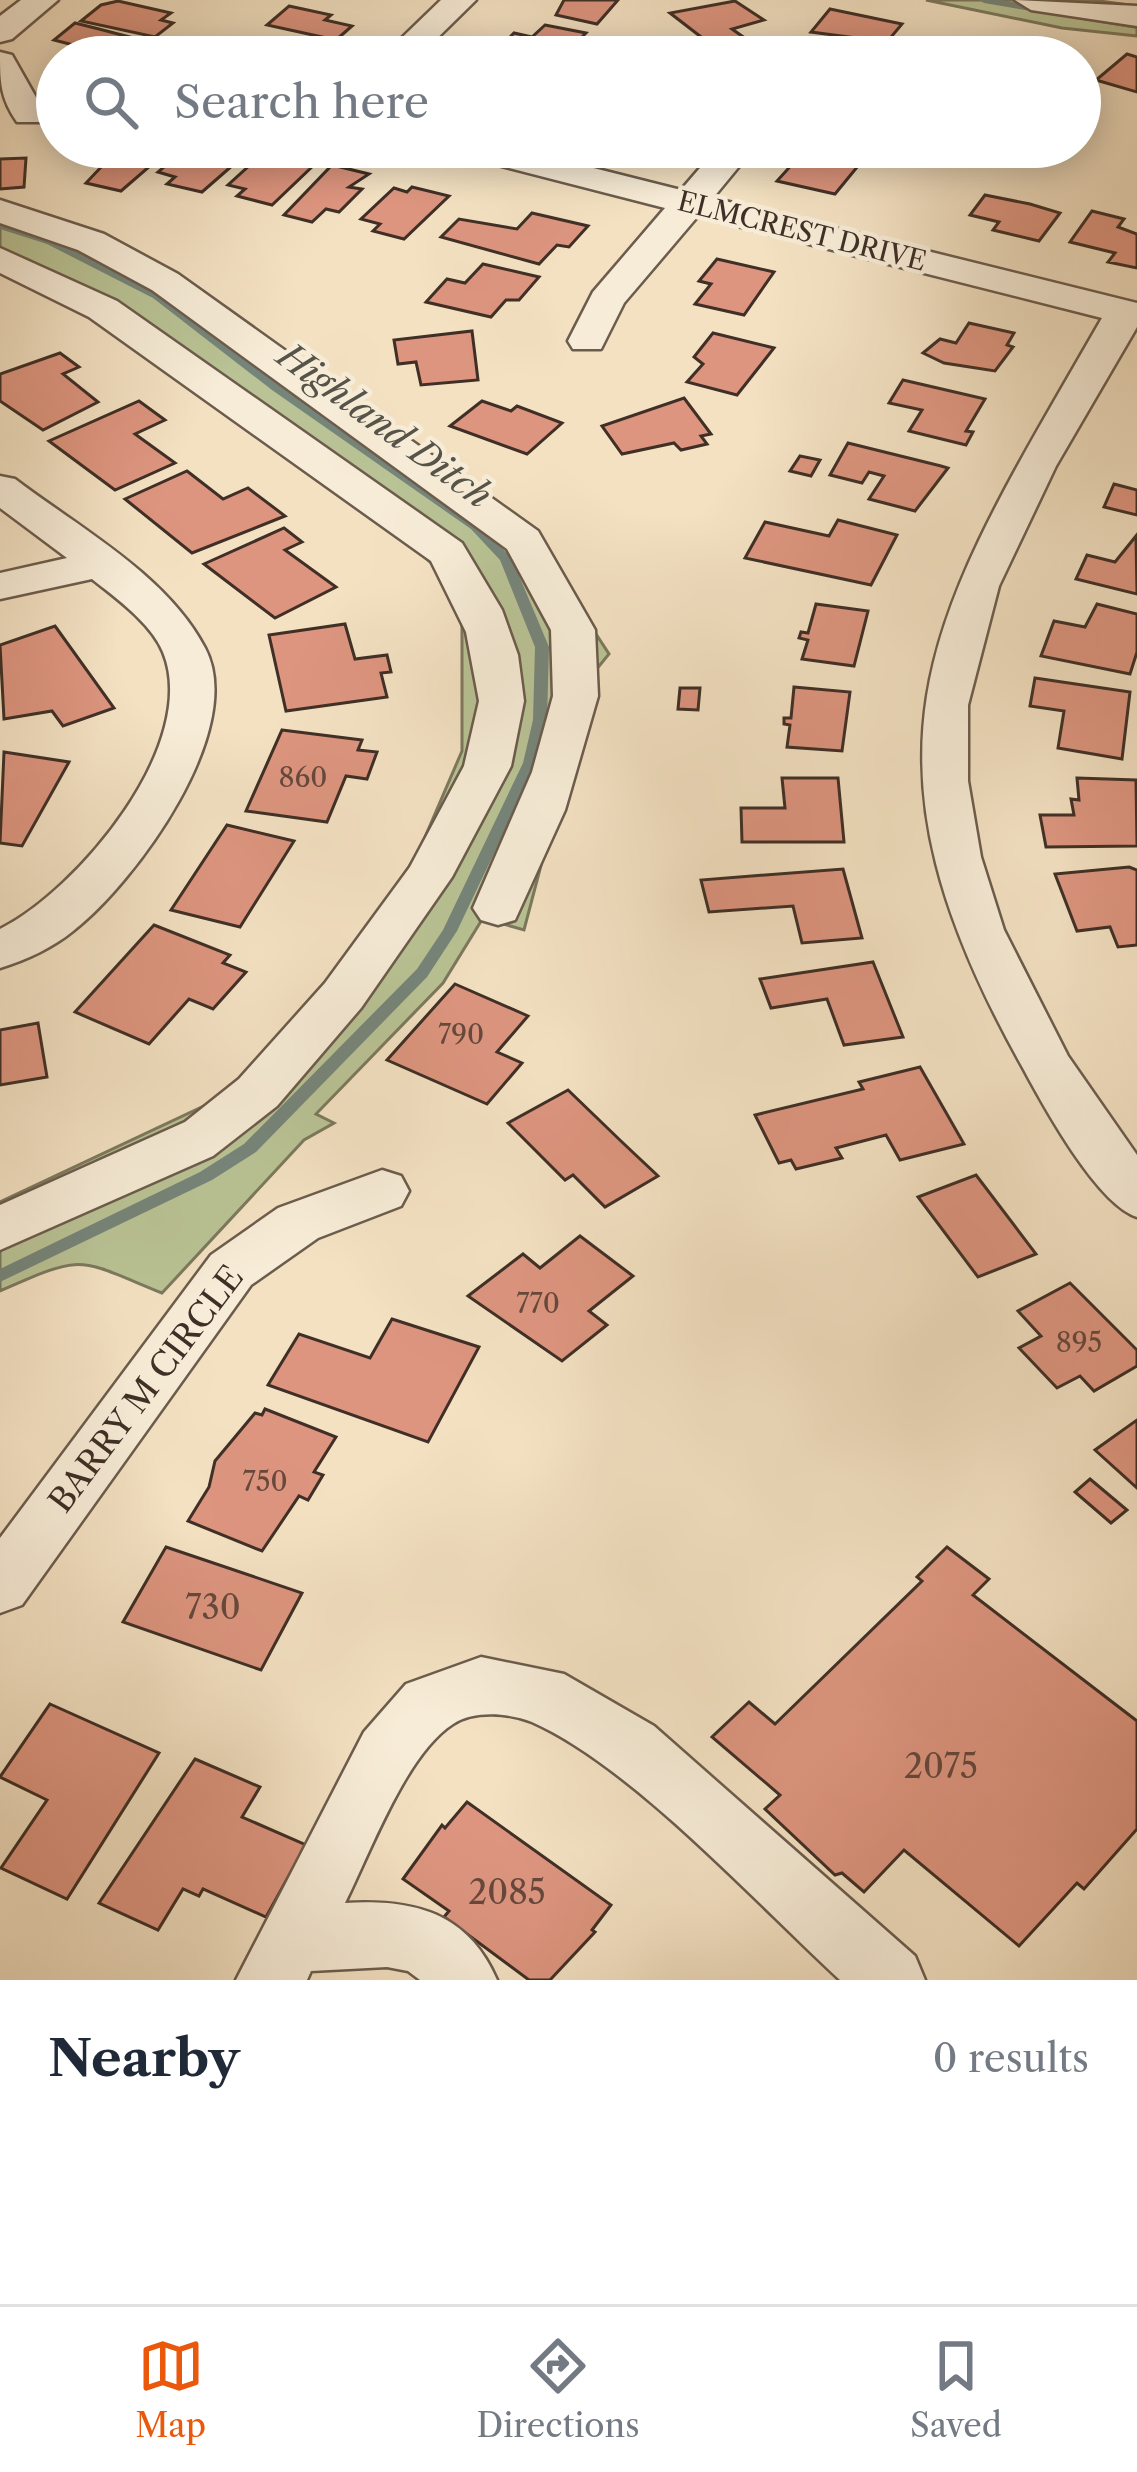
<!DOCTYPE html>
<style>
body{margin:0;font-family:"Libre Caslon Text",serif;background:#f2f2f3;color:#1f2937}
.list{margin:0;padding:0;list-style:none}
h2{display:flex;justify-content:space-between;align-items:center;height:156px;margin:0;padding:0 48px;font-size:51px}
h2 small{font-size:39px;font-weight:400;color:#747a83}
.icon{flex:none;width:66px;height:66px;fill:none;stroke:currentColor;stroke-width:2;stroke-linecap:round;stroke-linejoin:round}
.map{position:relative;flex:none;width:1137px;height:1980px;overflow:hidden}
.search{position:absolute;background:#fff;box-shadow:0 6px 30px #0003;left:36px;right:36px;top:36px;height:132px;display:flex;align-items:center;gap:30px;box-sizing:border-box;padding:0 42px;border-radius:66px;color:#747a83;font-size:45px}
.sheet{height:324px;background:#fff}
nav{display:flex;justify-content:space-around;align-items:center;box-sizing:border-box;height:168px;border-top:3px solid #e0e1e3;background:#fff;font-size:33px;color:#747a83}
nav a{display:grid;justify-items:center;gap:6px}
nav .on{color:#ea580c}
.map>svg:first-child{display:block}
.green{fill:#b9c395;stroke:#7c795e;stroke-width:3}
.lines{fill:none;stroke-linecap:round;stroke-linejoin:round}
.stream{fill:#76857a;fill-rule:evenodd}
.building{fill:#dd957f;stroke:#3f2f26;stroke-width:3}
.minor-casing{stroke:#6c5c4d;stroke-width:5}
.minor{fill:#f7ecd7;fill-rule:evenodd}
.labels{text-anchor:middle;dominant-baseline:central;stroke-width:9;stroke-linejoin:round;paint-order:stroke}
.far-street-label{font-size:27px;fill:#3f2f26;stroke:#f7ecd7}
.number-label{font-size:27px;fill:#66483c}
.street-label{font-size:33px;fill:#3f2f26;stroke:#f7ecd7}
.near-number-label{font-size:33px;fill:#66483c}
.water-label{font-size:36px;font-style:italic;fill:#565349;stroke:#f7ecd7}
</style>
<div class="map">
<svg width="1137" height="1980" viewBox="0 0 1137 1980">
<rect width="100%" height="100%" fill="#f3e1c2"/>
<filter id="stains"><feTurbulence type="fractalNoise" baseFrequency=".00167" numOctaves="4"/><feColorMatrix values="0 0 0 0 .2 0 0 0 0 .09 0 0 0 0 .02 0 0 0 .5 -.17"/></filter>
<radialGradient id="worn" r=".72"><stop offset=".6" stop-color="#630" stop-opacity="0"/><stop offset="1" stop-color="#630" stop-opacity=".3"/></radialGradient>
<g class="green">
<path d="M926 0H1092L1137 6V36L1062 28Z"/>
<path d="M0 206 51 219 541 550 609 654 591 676 524 930 483 918 443 983 316 1114 334 1123 304 1140 162 1293C76 1258 86 1253 0 1291V1202L225 1096 331 989 419 851 462 751V620L449 580 376 511 88 313 0 268Z"/>
</g>
<g class="lines">
<g class="stream">
<path d="M979 0H1001L1137 23V29L984 3Z"/>
<path d="M0 223 55 240 161 294 280 386 479 523 512 559 549 647 547 720 537 763 457 931 427 977 256 1152 212 1180 0 1282V1269L200 1172 244 1144 417 969 443 930 523 763 533 720 535 647 500 560 471 529 272 390 153 298 47 244 0 229Z"/>
</g>
</g>
<g class="building">
<path d="M564 0H618L597 24 556 15Z"/>
<path d="M118 1 171 13 161 20 173 23 155 37 81 21 101 5Z"/>
<path d="M735 1 764 20 732 29 749 41 718 50 670 13Z"/>
<path d="M289 6 331 15 325 20 352 26 336 40 267 25Z"/>
<path d="M830 9 902 24 887 42 811 32Z"/>
<path d="M75 23 99 29 141 40 120 57 54 40Z"/>
<path d="M545 25 586 33 562 57 492 55 514 33 532 37Z"/>
<path d="M245 42 290 52 284 57H206L221 45 238 48Z"/>
<path d="M1127 54 1137 57V92L1096 80Z"/>
<path d="M120 147 163 148 146 158 157 160 121 191 86 183Z"/>
<path d="M187 147H231L249 151 202 192 167 184 175 177 158 172Z"/>
<path d="M820 147 867 155 835 194 777 181 795 161 807 163Z"/>
<path d="M282 154 316 163 272 205 237 196 245 189 228 185 261 155 277 159Z"/>
<path d="M26 158 24 187 0 189V159Z"/>
<path d="M332 165 369 174 349 187 362 189 339 212 326 209 312 222 284 215Z"/>
<path d="M412 187 449 196 404 239 373 231 380 224 361 219 394 188 407 192Z"/>
<path d="M985 195 1030 204 1060 213 1039 241 993 230 999 222 970 215Z"/>
<path d="M1092 211 1124 219 1118 227 1137 234V268L1108 262 1115 253 1070 242Z"/>
<path d="M532 213 588 226 569 247 557 245 539 264 441 237 459 219 517 229Z"/>
<path d="M717 259 774 272 744 315 695 304 711 284 699 281Z"/>
<path d="M483 264 539 277 519 300H506L491 317 426 302 447 279 465 283Z"/>
<path d="M969 323 1014 333 1007 345 1013 347 995 371 944 363 923 353 940 339 956 343Z"/>
<path d="M472 331 478 380 421 385 416 362 398 364 394 340Z"/>
<path d="M713 333 774 348 737 395 687 382 703 364 694 357Z"/>
<path d="M60 353 79 367 63 374 98 402 43 430 0 401V374Z"/>
<path d="M903 380 985 399 966 431 973 432 966 445 909 431 922 410 889 403Z"/>
<path d="M684 398 711 434 701 436 707 444 681 450 674 443 622 454 602 426Z"/>
<path d="M139 401 165 420 135 434 175 463 115 490 49 441Z"/>
<path d="M482 401 511 411 517 406 562 423 527 454 450 426Z"/>
<path d="M848 443 941 466 948 468 915 511 869 499 884 476 869 472 862 483 830 475Z"/>
<path d="M800 456 820 460 811 476 790 471Z"/>
<path d="M187 471 223 499 248 488 285 516 192 553 125 499Z"/>
<path d="M1114 484 1137 490V515L1104 507Z"/>
<path d="M838 520 897 535 871 585 745 558 765 522 829 536Z"/>
<path d="M284 528 302 542 285 550 336 587 275 618 204 564Z"/>
<path d="M1136 536 1137 594 1076 579 1087 555 1115 562Z"/>
<path d="M816 604 868 611 854 666 802 659 808 640 799 638 801 632 808 633Z"/>
<path d="M1097 604 1137 614V652L1130 674 1041 656 1054 621 1085 627Z"/>
<path d="M345 624 355 659 387 655 391 672 381 673 387 697 286 711 269 635Z"/>
<path d="M55 626 114 708 63 726 52 711 4 719 0 645Z"/>
<path d="M1035 678 1130 692 1122 759 1058 748 1064 711 1030 706Z"/>
<path d="M794 687 850 692 842 751 787 747 790 725 784 724V718H791Z"/>
<path d="M680 688H700L698 710 678 709Z"/>
<path d="M282 730 362 740 358 750 377 752 367 779 346 776 327 822 246 811Z"/>
<path d="M4 752 69 762 22 846 0 843Z"/>
<path d="M782 778H838L844 842H742L741 808H785Z"/>
<path d="M1077 778 1136 780 1137 846 1046 847 1040 815H1074L1071 799 1079 800Z"/>
<path d="M227 825 294 841 240 927 171 910Z"/>
<path d="M1129 867 1137 870V945L1118 947 1110 927 1077 931 1055 874Z"/>
<path d="M843 869 862 938 802 943 793 906 709 912 701 880Z"/>
<path d="M154 925 230 955 223 963 246 972 213 1009 189 999 149 1044 75 1012Z"/>
<path d="M873 962 903 1037 844 1045 827 999 771 1008 760 979Z"/>
<path d="M455 984 528 1016 497 1052 522 1063 487 1104 387 1060Z"/>
<path d="M38 1023 47 1077 0 1085V1030Z"/>
<path d="M920 1067 964 1144 900 1160 886 1135 836 1148 842 1158 796 1169 791 1160 779 1163 755 1115 863 1089 859 1082Z"/>
<path d="M568 1090 623 1143 658 1176 605 1207 573 1175 565 1180 508 1123Z"/>
<path d="M976 1175 1036 1254 978 1277 918 1197Z"/>
<path d="M580 1236 633 1276 589 1311 607 1325 562 1361 468 1296 523 1254 540 1268Z"/>
<path d="M1070 1283 1137 1350V1366L1094 1391 1080 1376 1057 1388 1019 1348 1041 1336 1018 1311Z"/>
<path d="M392 1319 479 1347 428 1442 268 1385 299 1334 370 1358Z"/>
<path d="M265 1409 336 1437 314 1472 323 1475 308 1500 299 1496 262 1551 188 1521 209 1487 215 1461 255 1413 262 1415Z"/>
<path d="M1137 1420V1488L1095 1450Z"/>
<path d="M1090 1479 1127 1510 1111 1523 1075 1492Z"/>
<path d="M166 1547 302 1593 261 1670 123 1622Z"/>
<path d="M947 1547 989 1579 973 1595 1137 1721V1829L1084 1889 1077 1883 1019 1946 904 1850 864 1892 842 1873 835 1875 765 1809 780 1795 712 1737 749 1702 775 1724 922 1581 917 1577Z"/>
<path d="M50 1704 159 1753 67 1899 1 1868 47 1800 0 1777Z"/>
<path d="M195 1759 260 1787 242 1817 306 1845 266 1917 203 1889 199 1896 183 1889 158 1930 99 1903Z"/>
<path d="M467 1802 611 1905 592 1930 595 1932 550 1980H529L444 1917 449 1911 403 1879 442 1825 445 1828Z"/>
</g>
<g class="lines">
<g class="minor-casing">
<g id="minor">
<path d="M21 0H58L12 39 0 42V16Z"/>
<path d="M441 0H476L418 57H382Z"/>
<path d="M1015 0 1137 6V26L1031 10Z"/>
<path d="M0 52 12 55 46 115 41 122H17C0 98 0 81 0 52Z"/>
<path d="M449 147H510L681 190 718 147H755L713 198 1137 303V327L1056 466 999 586 968 705V781L981 857 1004 930 1068 1056 1137 1155V1217C1097 1204 1044 1107 1023 1068 839 740 932 614 1102 318L698 216 624 303 601 349H573L568 341 593 292 665 208 455 154Z"/>
<path d="M0 200 104 234 178 274 538 531 595 630 598 696 565 810 515 920 498 925 481 920 473 908 532 772 553 696 551 630 507 549 152 290 78 250 0 223Z"/>
<path d="M0 248 117 301 462 543 502 610 518 655 524 701 511 766 452 877 361 1008 277 1106 213 1156 0 1250V1205L185 1122 239 1079 325 983 410 867 464 766 479 701 466 632 431 561 89 317 0 273Z"/>
<path d="M0 476 15 479C78 527 167 575 205 648 248 729 135 883 73 931 52 948 26 960 0 968V929C77 891 201 744 163 652 151 623 116 598 92 579L0 599V573L67 558 0 508Z"/>
<path d="M382 1170 401 1176 409 1191 401 1206 318 1238 251 1285 22 1605 0 1613V1538L211 1255 278 1208Z"/>
<path d="M481 1657 564 1674 654 1726 915 1956 925 1980H840C756 1903 633 1767 532 1722 510 1713 474 1710 453 1724 406 1754 370 1853 345 1903 415 1899 468 1913 497 1980H420L408 1971 387 1967 311 1971 307 1980H236L364 1732 406 1684Z"/>
</g>
</g>
<use href="#minor" class="minor"/>
</g>
<g class="labels">
<g class="far-street-label">
<text transform="translate(802 231) rotate(14)">ELMCREST DRIVE</text>
</g>
<g class="number-label">
<text x="303" y="777">860</text>
<text x="461" y="1034">790</text>
<text x="538" y="1303">770</text>
<text x="1079" y="1342">895</text>
<text x="265" y="1481">750</text>
</g>
<g class="street-label">
<text transform="translate(146 1389) rotate(-53)">BARRY M CIRCLE</text>
</g>
<g class="near-number-label">
<text x="213" y="1607">730</text>
<text x="941" y="1766">2075</text>
<text x="507" y="1892">2085</text>
</g>
<g class="water-label">
<text transform="translate(385 425) rotate(36)">Highland Ditch</text>
</g>
</g>
<rect width="100%" height="100%" filter="url(#stains)"/>
<rect width="100%" height="100%" fill="url(#worn)"/>
</svg>
<div class="search"><svg class="icon" aria-label="search" viewBox="0 0 24 24"><circle cx="10" cy="10" r="6"/><path d="M15 15l6 6"/></svg>Search here</div>
</div>
<section class="sheet">
<h2>Nearby<small>0 results</small></h2>
<ul class="list">
</ul>
</section>
<nav>
<a class="on"><svg class="icon" aria-label="map" viewBox="0 0 24 24"><path d="M3 6l6-2 6 2 6-2v14l-6 2-6-2-6 2zM9 4v14M15 6v14"/></svg>Map</a>
<a><svg class="icon" aria-label="directions" viewBox="0 0 24 24"><path d="M12 3l9 9-9 9-9-9zM9 14v-3h6M13 9l2 2-2 2"/></svg>Directions</a>
<a><svg class="icon" aria-label="saved" viewBox="0 0 24 24"><path d="M7 4h10v16l-5-4-5 4z"/></svg>Saved</a>
</nav>
